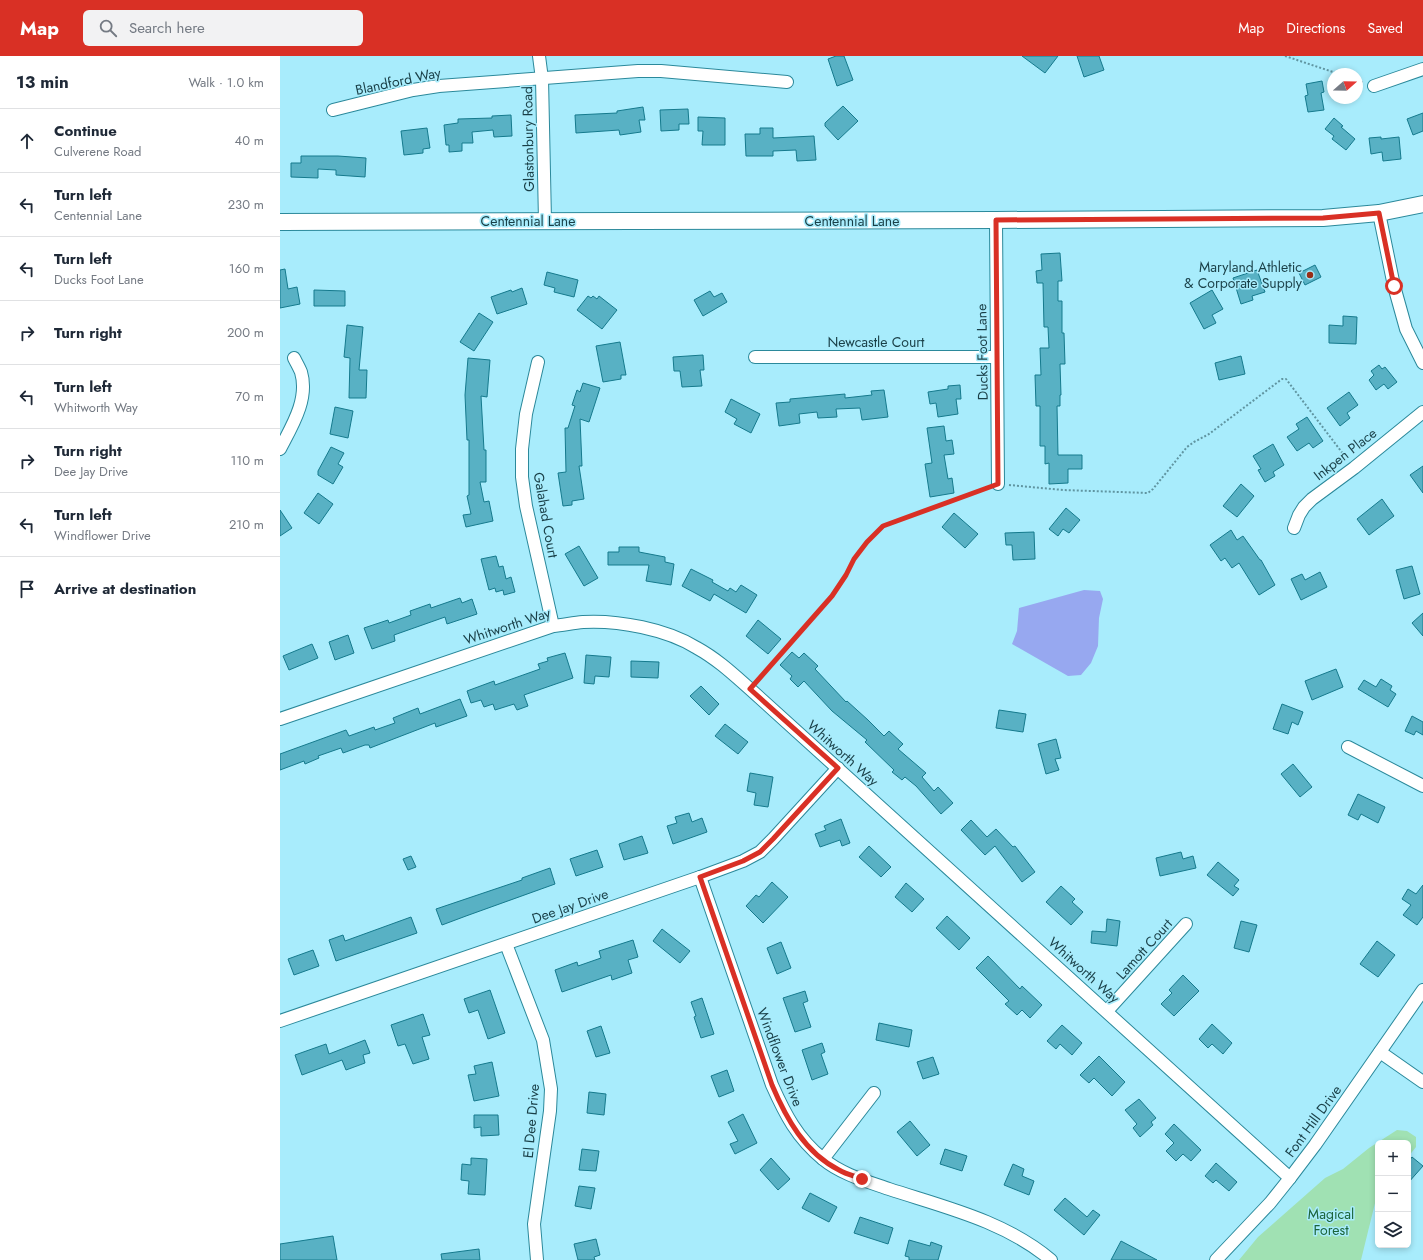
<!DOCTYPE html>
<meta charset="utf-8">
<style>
body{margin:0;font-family:Jost,sans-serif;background:#f2f2f3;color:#1f2937}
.controls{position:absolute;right:12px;bottom:12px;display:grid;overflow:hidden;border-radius:6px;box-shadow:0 2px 6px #0003}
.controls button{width:36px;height:36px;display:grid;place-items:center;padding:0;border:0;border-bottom:1px solid #e0e1e3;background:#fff;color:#1f2937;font:20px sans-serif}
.compass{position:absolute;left:1047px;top:12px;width:36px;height:36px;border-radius:50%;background:#fff;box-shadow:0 2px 6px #0003;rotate:70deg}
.stop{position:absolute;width:12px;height:12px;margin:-9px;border:3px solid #d93025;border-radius:50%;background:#fff}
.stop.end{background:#d93025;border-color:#fff;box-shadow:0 1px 4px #0008}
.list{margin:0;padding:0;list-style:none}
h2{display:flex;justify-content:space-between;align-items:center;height:52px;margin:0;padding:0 16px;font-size:17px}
h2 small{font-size:13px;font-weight:400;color:#747a83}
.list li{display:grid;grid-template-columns:26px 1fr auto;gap:12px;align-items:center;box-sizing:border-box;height:64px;padding:0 16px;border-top:1px solid #e0e1e3}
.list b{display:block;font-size:15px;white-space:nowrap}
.list p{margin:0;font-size:13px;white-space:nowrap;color:#747a83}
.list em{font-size:13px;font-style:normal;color:#747a83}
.icon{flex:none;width:22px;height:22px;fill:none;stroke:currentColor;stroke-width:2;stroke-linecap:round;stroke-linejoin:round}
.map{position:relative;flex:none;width:1143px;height:1204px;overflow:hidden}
header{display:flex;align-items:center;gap:24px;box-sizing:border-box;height:56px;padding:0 20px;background:#d93025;color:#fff}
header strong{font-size:19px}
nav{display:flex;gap:22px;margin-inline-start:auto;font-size:14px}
.search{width:280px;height:36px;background:#f2f2f3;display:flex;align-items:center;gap:10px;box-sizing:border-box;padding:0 14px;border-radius:6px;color:#747a83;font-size:15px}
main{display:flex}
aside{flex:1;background:#fff}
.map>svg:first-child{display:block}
.green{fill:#a0e1b3}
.water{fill:#97a8f0}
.building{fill:#58b1c4;stroke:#157a8d}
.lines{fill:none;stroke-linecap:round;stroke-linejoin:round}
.street-casing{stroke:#2b899b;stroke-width:14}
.secondary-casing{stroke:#2b899b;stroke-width:18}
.path{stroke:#6095a1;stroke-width:2;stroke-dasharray:2 2;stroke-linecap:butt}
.street{stroke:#fff;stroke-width:12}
.secondary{stroke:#fff;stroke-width:16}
.route{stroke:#d93025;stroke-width:5}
.poi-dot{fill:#982f18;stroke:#a8ecfc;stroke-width:1.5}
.labels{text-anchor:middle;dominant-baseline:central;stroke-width:3;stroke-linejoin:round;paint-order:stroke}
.street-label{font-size:14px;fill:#193f47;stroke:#a8ecfc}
.poi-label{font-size:14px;fill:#193f47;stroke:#a8ecfc;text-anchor:end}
.park-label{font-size:14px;fill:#1c643a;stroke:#a8ecfc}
</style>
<header>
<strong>Map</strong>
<div class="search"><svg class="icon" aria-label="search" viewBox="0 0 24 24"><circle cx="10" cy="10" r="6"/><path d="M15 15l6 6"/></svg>Search here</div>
<nav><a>Map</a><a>Directions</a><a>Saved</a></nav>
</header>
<main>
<aside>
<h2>13 min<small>Walk · 1.0 km</small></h2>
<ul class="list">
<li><svg class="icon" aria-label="ahead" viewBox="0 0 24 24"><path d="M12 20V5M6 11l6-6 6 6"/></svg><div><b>Continue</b><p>Culverene Road</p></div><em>40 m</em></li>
<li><svg class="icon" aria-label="left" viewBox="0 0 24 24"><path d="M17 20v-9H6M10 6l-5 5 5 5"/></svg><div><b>Turn left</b><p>Centennial Lane</p></div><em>230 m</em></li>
<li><svg class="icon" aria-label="left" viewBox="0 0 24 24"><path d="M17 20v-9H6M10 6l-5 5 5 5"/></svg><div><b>Turn left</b><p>Ducks Foot Lane</p></div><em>160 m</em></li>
<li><svg class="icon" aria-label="right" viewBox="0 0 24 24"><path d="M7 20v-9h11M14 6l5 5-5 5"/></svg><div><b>Turn right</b></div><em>200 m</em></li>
<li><svg class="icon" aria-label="left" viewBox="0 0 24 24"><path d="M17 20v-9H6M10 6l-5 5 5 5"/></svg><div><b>Turn left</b><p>Whitworth Way</p></div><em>70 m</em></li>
<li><svg class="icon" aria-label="right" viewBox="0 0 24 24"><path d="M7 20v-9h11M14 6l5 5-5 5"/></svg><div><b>Turn right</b><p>Dee Jay Drive</p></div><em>110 m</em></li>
<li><svg class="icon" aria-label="left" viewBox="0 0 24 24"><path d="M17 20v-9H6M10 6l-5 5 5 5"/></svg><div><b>Turn left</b><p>Windflower Drive</p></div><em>210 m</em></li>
<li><svg class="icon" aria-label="arrive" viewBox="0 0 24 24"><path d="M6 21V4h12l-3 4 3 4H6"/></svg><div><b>Arrive at destination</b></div></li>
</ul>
</aside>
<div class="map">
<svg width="1143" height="1204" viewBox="0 0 1143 1204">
<rect width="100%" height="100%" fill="#a8ecfc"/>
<path class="green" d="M1117 1074 1127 1075 1136 1081V1091L1128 1101V1087H1098V1135L1081 1204H959L978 1181 1045 1122 1063 1113 1089 1092Z"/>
<path class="water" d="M804 534 820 535 823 543 819 562 818 590 811 607 801 619 788 620 732 588 737 575 739 552Z"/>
<g class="building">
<path d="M556 0H564L573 24 557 30 548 3Z"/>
<path d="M742 0H778L765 17Z"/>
<path d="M797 0H819L824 14 804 21Z"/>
<path d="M1042 25 1044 36 1041 37 1044 54 1028 56 1025 40 1028 39 1026 28Z"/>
<path d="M563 50 578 65 558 84 545 70V67Z"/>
<path d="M363 51 365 64H359L361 76 340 79 339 74 296 77 295 59 337 57V55Z"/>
<path d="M408 53 409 68H399V74L381 75 380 54Z"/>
<path d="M1143 57V75L1133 79 1127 63Z"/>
<path d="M231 59 232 80 214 81 213 74 192 76 193 87H182V95L169 96V89H166L164 69 178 67V63L212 62V60Z"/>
<path d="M418 61 445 62V89H422L423 75H418Z"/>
<path d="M1054 62 1063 70 1061 71 1075 83 1066 94 1052 83 1054 80 1045 73Z"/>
<path d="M147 72 150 92 143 93V97L124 99 121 75Z"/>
<path d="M480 72H493V82L534 80 536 104 517 105 516 94 493 95V100H466L465 78H480Z"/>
<path d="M1101 81V83L1119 81 1121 103 1103 105 1102 96 1091 98 1089 82Z"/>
<path d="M21 100H58L86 102 85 121 56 119V114L38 113V122L11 121V107H21Z"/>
<path d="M780 197 782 225H778V245H782V277H784L785 308H780L781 339H780V350H777L778 399H802V413H788V427L769 428V407L765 408V390H760V350H756L755 319H761L760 292H769L768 271H764L763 227H757L756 215 762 214 761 198Z"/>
<path d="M1035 209 1041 221 1025 229 1019 217Z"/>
<path d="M5 213 8 233 17 231 20 248 0 252V214Z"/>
<path d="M977 214 985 236 972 240 973 244 961 248 953 222Z"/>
<path d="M267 216 298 224 294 241 274 236 275 232 264 229Z"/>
<path d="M242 232 247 248 217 258 211 241 231 234 232 236Z"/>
<path d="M34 234 65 235V250H34Z"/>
<path d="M932 234 943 253 932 259 936 267 924 273 910 247Z"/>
<path d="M430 235 434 241 442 237 447 246 423 260 414 244Z"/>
<path d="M308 240 311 242 313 240 317 243 319 240 337 254 322 273 297 254Z"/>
<path d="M199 257 213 266 194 295 180 286Z"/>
<path d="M1063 260 1077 261 1076 288 1049 287V269L1063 270Z"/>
<path d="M67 269 83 271 79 314H87L86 342H69L70 302 64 301Z"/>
<path d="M340 286 346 319H341V323L323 326 316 290Z"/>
<path d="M423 299 424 314H420L422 330 402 331 400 315H394L393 301Z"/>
<path d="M961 300 965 318 939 324 935 307Z"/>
<path d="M188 302 210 304 207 341 201 340 204 394H206V426H200L204 446 209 445 213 465 186 471 183 459 191 458 187 440 189 439V384H187L185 339Z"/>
<path d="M1099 309 1102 313 1105 311 1117 326 1108 333 1104 328 1096 334 1089 324 1094 319 1091 315Z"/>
<path d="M303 327 320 332 309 366 300 363 302 410H299L304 443 292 445V449L283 450 278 417 286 416 285 372H288L295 350 292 349 297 334 300 336Z"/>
<path d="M680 329 681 343H676L678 358 658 361 656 347 650 348 648 336 668 333V330Z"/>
<path d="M604 334 608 361 582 364 580 352 556 353 557 361 538 362 537 356 519 358 520 367 499 370 496 347 510 346V343L565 338V342L592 339 591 335Z"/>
<path d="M1069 336 1078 349 1067 357 1070 362 1060 370 1047 352Z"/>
<path d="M451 343 480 358 471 377 454 368 457 363 445 356Z"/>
<path d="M55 351 73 355 68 382 50 378Z"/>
<path d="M1027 361 1043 385 1033 392 1029 387 1017 395 1007 381 1019 373 1016 368Z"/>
<path d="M664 370 666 385 672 384 674 398 664 399 668 423 672 422 674 437 650 441 645 408 652 407 647 372Z"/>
<path d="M993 388 1004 409 993 416 995 420 985 426 978 414 981 413 973 400Z"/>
<path d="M51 391 64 397 58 408 63 411 53 428 38 419V415Z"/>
<path d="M1143 410V437L1130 419Z"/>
<path d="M961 428 974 440 957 461 943 450Z"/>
<path d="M38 437 53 448 39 468 24 457Z"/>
<path d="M1102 443 1114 460 1089 479 1077 463Z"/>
<path d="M786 452 800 464 789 477 783 473 778 480 769 473Z"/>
<path d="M0 454 12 472 0 480Z"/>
<path d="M674 457 698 478 685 492 662 471Z"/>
<path d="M951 474 957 484 963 480 980 504H981L995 529 979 539 959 507 952 512 945 502 941 505 930 489Z"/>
<path d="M754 476 755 503 733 504 732 489H726L725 477Z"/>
<path d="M299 490 318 522 304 530 285 498Z"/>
<path d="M339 491H359V496L385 501V506L394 508 391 529 366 525 369 509H328V496H339Z"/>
<path d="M216 500 219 511 223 510 226 523 231 521 235 536 224 539 223 534 216 536 215 532 209 534 201 503Z"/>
<path d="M1132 510 1140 538 1124 543 1116 514Z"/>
<path d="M411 513 433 524 432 526 448 535 450 532 456 536 461 529 477 539 466 557 434 538 430 545 402 530Z"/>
<path d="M1040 516 1047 531 1021 544 1011 523 1022 518 1025 524Z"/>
<path d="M180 542 182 547 192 543 197 558 167 568 165 561 114 579 115 585 92 593 84 572 108 564 109 567 131 559 130 555 150 548 151 552Z"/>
<path d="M1143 557V580L1132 567Z"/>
<path d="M478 564 501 583 488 598 466 580Z"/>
<path d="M68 579 74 597 55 604 49 586Z"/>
<path d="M32 588 38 602 9 614 3 600Z"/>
<path d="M512 596 519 602 524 597 538 610 535 613 566 646 567 645 588 664 604 680 609 675 623 688 618 693 646 717 642 721 654 735 658 731 673 747 661 758 636 730 625 721 622 724 612 716 614 714 585 686 587 684 552 655 524 625 518 631 510 623 512 620 500 609Z"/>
<path d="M285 597 293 622 244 639 248 650 237 654 234 648 215 654 213 648 204 651 201 644 191 647 187 635 214 625 215 629 260 613 258 608 268 605 267 602Z"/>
<path d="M306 599 331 601 329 621 315 620 314 628 304 627Z"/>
<path d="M351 605 379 606 378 622 351 621Z"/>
<path d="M1056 613 1063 631 1032 644 1025 625Z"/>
<path d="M1101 623 1112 630 1110 634 1116 638 1108 651 1078 633 1084 624 1096 631Z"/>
<path d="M421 630 439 648 429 659 410 640Z"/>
<path d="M180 643 187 660 156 671 155 667 90 692 89 689H85L63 697 61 692 38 700 39 702 25 708 24 705 0 714V698L66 674 69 680 94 671 95 674 115 667 113 662 138 652 140 658Z"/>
<path d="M1002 648 1023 656 1018 669 1012 666 1008 678 993 673Z"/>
<path d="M719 654 746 658 743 676 716 672Z"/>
<path d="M1132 660 1143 666V679L1136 675 1134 679 1125 675Z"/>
<path d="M445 668 468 686 458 698 435 680Z"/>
<path d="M776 683 781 702 775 703 779 714 766 718 758 688Z"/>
<path d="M1013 708 1032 731 1020 741 1001 718Z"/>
<path d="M470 717 493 721 488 751 474 749 476 737 467 735Z"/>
<path d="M1078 738 1105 751 1098 767 1081 758 1078 764 1068 759Z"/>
<path d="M409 757 412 766 422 762 427 776 393 788 387 770 397 767 395 761Z"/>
<path d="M561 763 570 787 562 790 560 784 540 791 535 778 546 774 544 770Z"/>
<path d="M691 764 707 781 716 773 733 791 735 790 755 816 742 826 715 790 705 799 681 774Z"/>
<path d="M362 780 368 797 344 804 339 788Z"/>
<path d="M589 790 611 811 601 821 579 801Z"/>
<path d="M317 794 323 811 296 820 290 803Z"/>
<path d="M901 796 903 803 913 800 916 812 880 820 876 802Z"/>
<path d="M131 800 136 811 128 814 123 803Z"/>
<path d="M938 806 959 824 954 830 959 833 953 840 927 819Z"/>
<path d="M270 812 275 828 186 860 162 869 156 853 242 824V822Z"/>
<path d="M492 826 508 841 483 867 466 850 476 839 479 841Z"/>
<path d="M626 827 644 843 632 856 615 841Z"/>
<path d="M1143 829V861L1137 869 1123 859 1131 849 1122 843 1128 833 1136 838Z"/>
<path d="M781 830 795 843 792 846 803 856 791 869 766 846Z"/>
<path d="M667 860 690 882 679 894 656 872Z"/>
<path d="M131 861 137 877 56 905 49 884 63 879 65 885Z"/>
<path d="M827 863 840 865 837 890 811 887 812 875 826 876Z"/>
<path d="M961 865 977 869 969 896 954 892Z"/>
<path d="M382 873 410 895 400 907 373 885Z"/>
<path d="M353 884 358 901 348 904 352 917 332 924 331 919 282 936 275 914 297 906 298 910 321 902 319 895Z"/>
<path d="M1097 885 1115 899 1098 921 1080 908Z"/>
<path d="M501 886 511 912 497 918 487 892Z"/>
<path d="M33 894 39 910 14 919 8 903Z"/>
<path d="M708 900 740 933 742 930 762 949 750 962 742 954 737 959 725 948 729 945 696 912Z"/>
<path d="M903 919 919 935 894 960 881 948 892 937 889 934Z"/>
<path d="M210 934 225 977 208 983 198 954 189 957 184 943Z"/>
<path d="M525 935 528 945 523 947 531 971 515 976 503 942Z"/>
<path d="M422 942 434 978 421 982 414 961 416 960 411 946Z"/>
<path d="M143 958 150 979 142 981 149 1003 133 1008 125 988 118 990 111 969Z"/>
<path d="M599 967 632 974 629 991 596 984Z"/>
<path d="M932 968 952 987 943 998 932 988 928 992 919 983Z"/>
<path d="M782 969 802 987 792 999 780 988 776 993 767 985Z"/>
<path d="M321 970 330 997 316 1001 307 975Z"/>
<path d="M85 984 90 997 83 999 85 1007 66 1014 62 1004 22 1019 15 999 46 988 49 998Z"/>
<path d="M542 987 545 996 541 998 548 1018 532 1024 522 994Z"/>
<path d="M819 1000 845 1026 832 1040 814 1022 809 1027 800 1019Z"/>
<path d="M653 1001 659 1018 643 1023 637 1006Z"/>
<path d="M212 1006 219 1040 194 1045 188 1019 196 1018 194 1010Z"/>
<path d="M447 1014 454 1035 439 1041 431 1020Z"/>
<path d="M309 1036 326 1038 324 1059 307 1057Z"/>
<path d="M859 1043 876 1062 871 1066 873 1069 860 1081 853 1072 857 1068 845 1054Z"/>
<path d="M463 1058 477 1087 455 1098 450 1088 458 1085 448 1066Z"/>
<path d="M194 1059H218L219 1079 201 1080V1071L194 1072Z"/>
<path d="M630 1065 650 1089 637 1100 617 1076Z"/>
<path d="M894 1068 921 1094 911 1105 903 1098 896 1105 886 1095 894 1087 885 1078Z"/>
<path d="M302 1093 319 1095 316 1115 299 1114Z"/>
<path d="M665 1093 687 1100 682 1115 660 1108Z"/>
<path d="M1132 1101 1143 1110 1128 1127V1106Z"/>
<path d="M191 1102 207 1103 205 1139 188 1138 189 1125 181 1124 182 1108 191 1109Z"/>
<path d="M491 1102 510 1123 498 1134 480 1114Z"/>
<path d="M936 1107 957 1126 949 1135 936 1124 933 1127 925 1120Z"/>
<path d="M733 1108 744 1113 742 1120 754 1125 749 1139 724 1129Z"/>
<path d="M299 1130 315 1132 311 1153 295 1150Z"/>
<path d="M530 1137 557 1151 549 1166 522 1152Z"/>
<path d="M785 1142 807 1161 813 1154 820 1159 804 1179 774 1154Z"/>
<path d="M580 1161 613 1172 608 1188 574 1177Z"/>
<path d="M53 1180 57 1204H0V1188Z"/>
<path d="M316 1183 320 1199 314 1201 315 1204H298L294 1188Z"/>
<path d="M629 1184 650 1190 651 1186 662 1190 658 1204H629V1201L625 1200Z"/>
<path d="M841 1185 877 1204H831Z"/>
<path d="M199 1193 200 1204H162L161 1198Z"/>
</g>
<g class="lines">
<g class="street-casing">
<g id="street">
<path d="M259 0 262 23 265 165"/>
<path d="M1094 30 1143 13"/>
<path d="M53 54 133 34 159 30 358 15H381L507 26"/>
<path d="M1099 157 1114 230 1126 273 1143 307"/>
<path d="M716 164 718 428"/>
<path d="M475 301H717"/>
<path d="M258 306 246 358 242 393V421L246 450 273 570"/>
<path d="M0 393C12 370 29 343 21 316 19 311 16 306 14 302"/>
<path d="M1014 472 1019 459 1024 451 1032 443 1074 412 1143 356"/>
<path d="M0 663 273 570C283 569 293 567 303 566 338 564 387 573 417 592 437 603 453 618 470 633L1010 1122"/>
<path d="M1068 691 1143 730"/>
<path d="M420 821 492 1029C505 1058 517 1082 543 1103 561 1118 586 1125 609 1133 664 1151 725 1165 771 1204"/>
<path d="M226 888 263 984 271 1033 270 1055 254 1168 257 1204"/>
<path d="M827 955 906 868"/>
<path d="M0 965 420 821 463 805 480 796 493 783 558 712"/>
<path d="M1100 996 1143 1026"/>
<path d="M543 1103 594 1037"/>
<path d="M936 1204 990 1147 1010 1122 1035 1089 1143 934"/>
</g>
</g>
<g class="secondary-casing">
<path id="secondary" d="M0 166 716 164 1043 162 1099 157 1143 148"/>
</g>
<g class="path">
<path d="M1005 0 1059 18"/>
<path d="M1077 24 1084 27"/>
<path d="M729 429 783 434 868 437 873 433 907 391 914 386 929 378 994 329 1002 323H1006L1067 403"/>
<path d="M477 625 552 540 566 519 574 503 587 487 603 470 708 432"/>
</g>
<use href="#street" class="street"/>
<use href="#secondary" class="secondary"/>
</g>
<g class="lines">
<path class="route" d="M582 1123C574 1120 566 1118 559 1114 525 1097 506 1062 492 1029L420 821 463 805 480 796 493 783 558 712 470 633 552 540 566 519 574 503 587 486 603 470 718 428 716 164 1043 162 1099 157 1114 230"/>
</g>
<circle class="poi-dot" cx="1030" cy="219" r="4"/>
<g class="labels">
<g class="street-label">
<text transform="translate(118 25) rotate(-12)">Blandford Way</text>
<text transform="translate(248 83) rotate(-91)">Glastonbury Road</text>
<text x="248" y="165">Centennial Lane</text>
<text x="572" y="165">Centennial Lane</text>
<text x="596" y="286">Newcastle Court</text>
<text transform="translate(702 296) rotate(-91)">Ducks Foot Lane</text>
<text transform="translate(1065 398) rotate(-38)">Inkpen Place</text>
<text transform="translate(266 459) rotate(80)">Galahad Court</text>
<text transform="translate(227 570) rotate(-18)">Whitworth Way</text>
<text transform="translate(563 697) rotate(42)">Whitworth Way</text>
<text transform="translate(290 850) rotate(-19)">Dee Jay Drive</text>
<text transform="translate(864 893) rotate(-48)">Lamott Court</text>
<text transform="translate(804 914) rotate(42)">Whitworth Way</text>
<text transform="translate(500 1001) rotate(69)">Windflower Drive</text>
<text transform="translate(251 1065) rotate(-85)">El Dee Drive</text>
<text transform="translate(1033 1065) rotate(-54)">Font Hill Drive</text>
</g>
<g class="poi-label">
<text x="1022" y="211">Maryland Athletic<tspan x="1022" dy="16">&amp; Corporate Supply</tspan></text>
</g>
<g class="park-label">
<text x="1051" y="1158">Magical<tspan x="1051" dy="16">Forest</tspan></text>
</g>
</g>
</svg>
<div class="controls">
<button>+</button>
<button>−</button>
<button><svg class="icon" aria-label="layers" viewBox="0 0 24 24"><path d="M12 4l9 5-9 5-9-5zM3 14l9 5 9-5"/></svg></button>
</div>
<svg class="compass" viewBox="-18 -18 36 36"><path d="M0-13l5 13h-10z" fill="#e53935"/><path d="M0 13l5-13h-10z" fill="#747a83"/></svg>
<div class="stop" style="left:1114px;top:230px"></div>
<div class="stop end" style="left:582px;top:1123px"></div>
</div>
</main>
